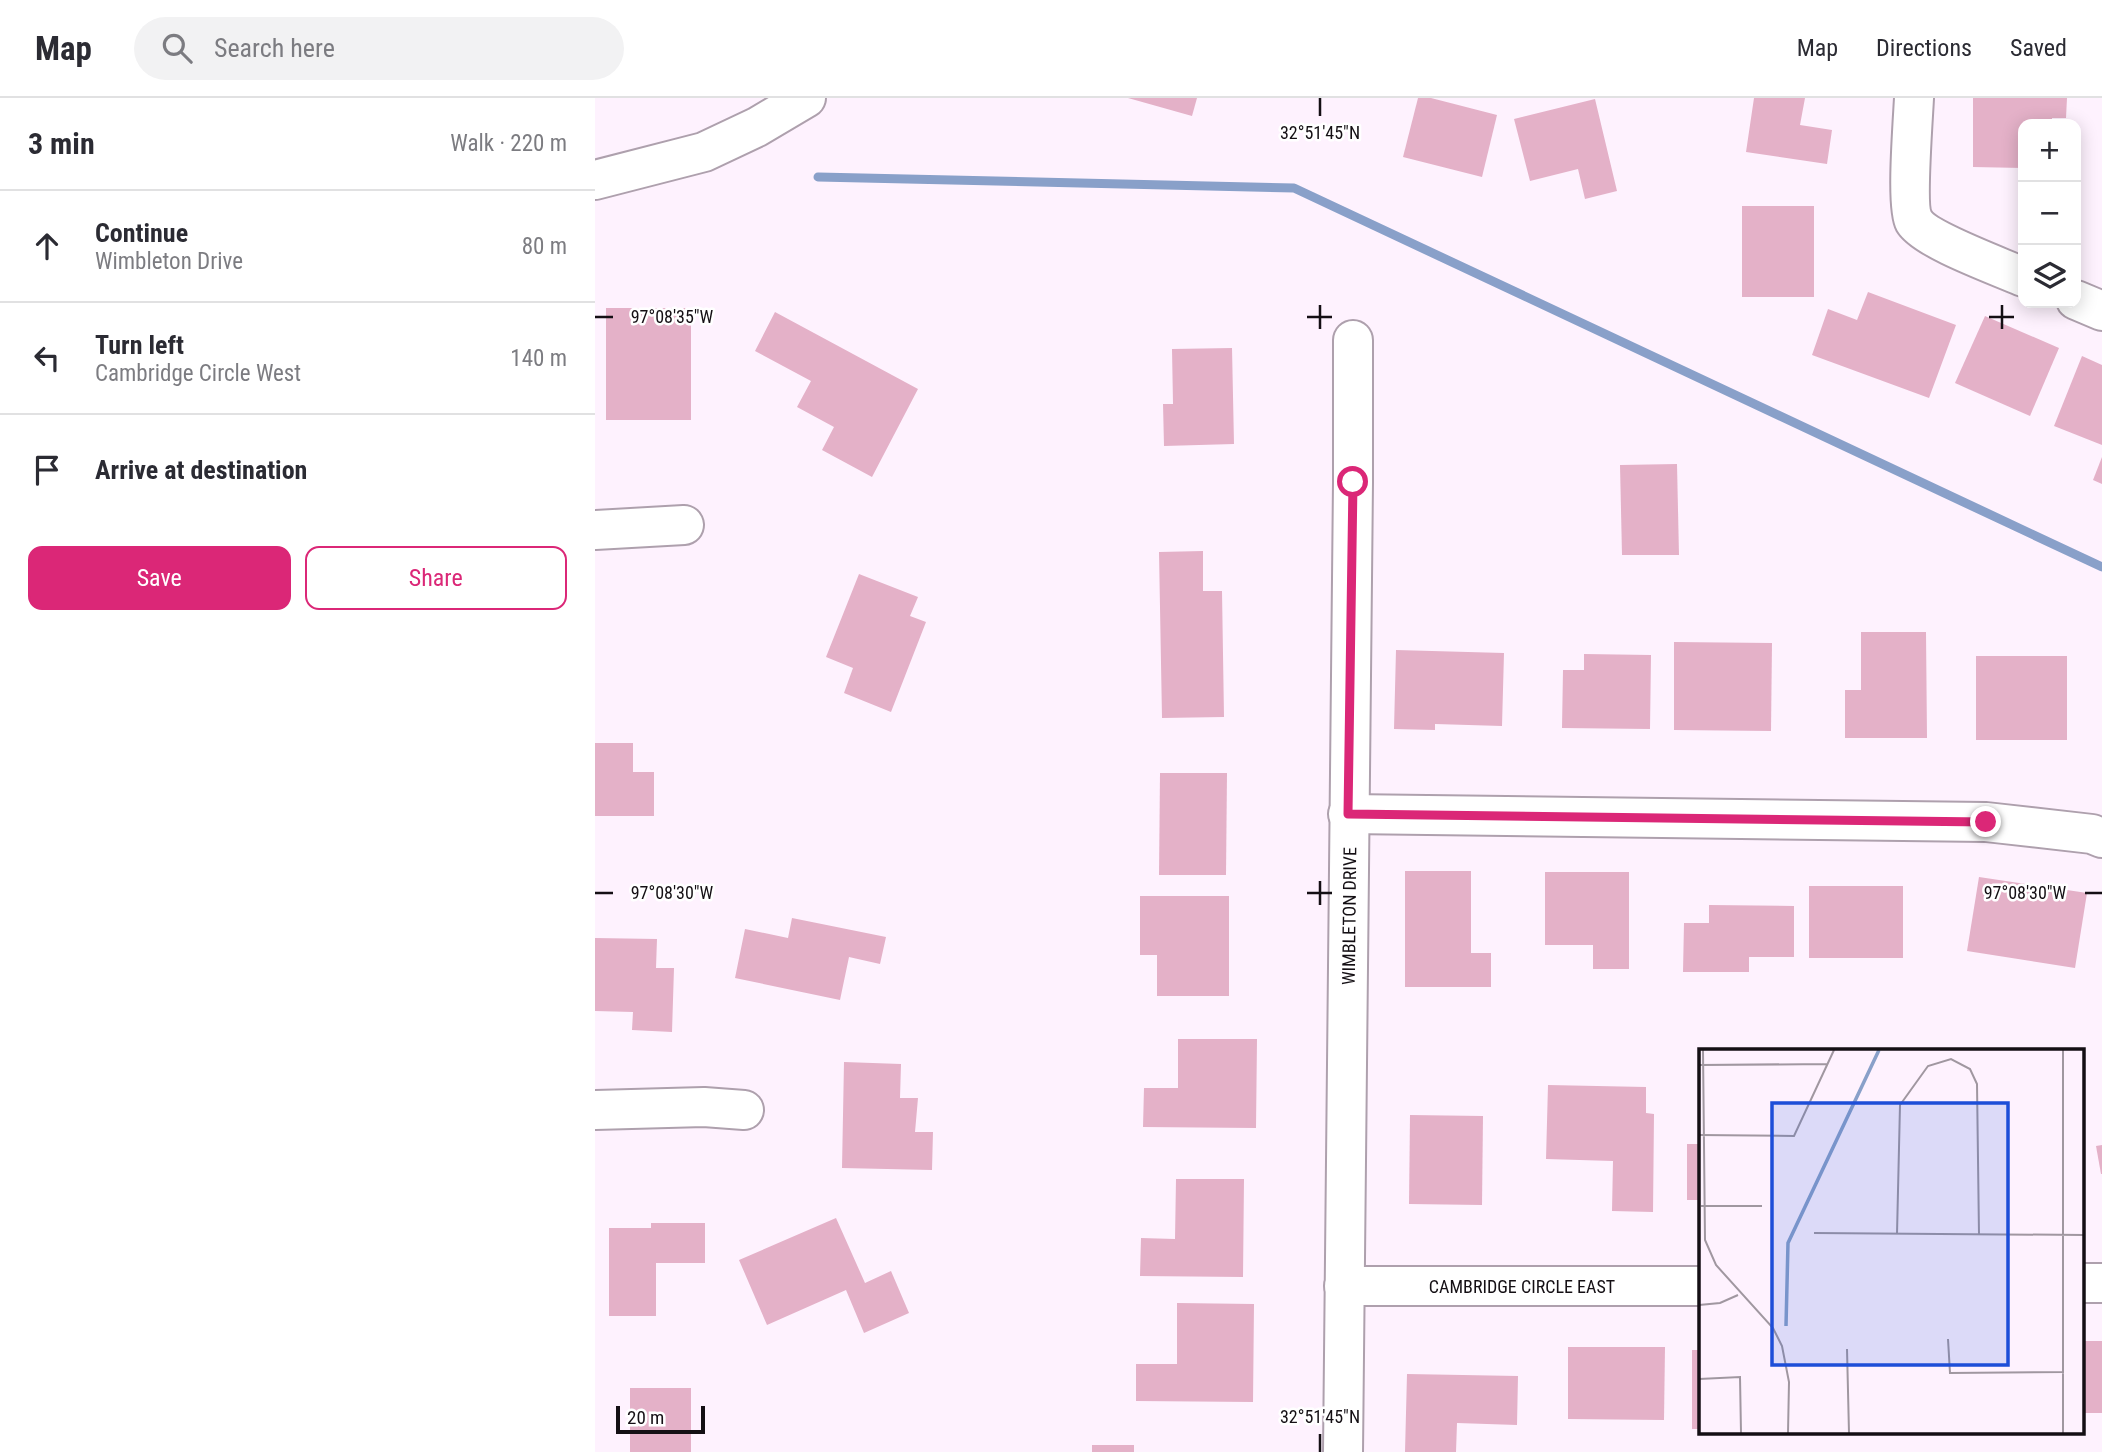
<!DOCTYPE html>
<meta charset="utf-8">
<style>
body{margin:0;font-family:"Roboto Condensed",sans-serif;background:#f2f2f3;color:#2b2b33}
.controls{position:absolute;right:21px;top:21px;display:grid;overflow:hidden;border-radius:14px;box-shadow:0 4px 18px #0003}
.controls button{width:63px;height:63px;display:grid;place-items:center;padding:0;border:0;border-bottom:2px solid #e1e1e2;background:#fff;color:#2b2b33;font:35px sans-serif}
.scale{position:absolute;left:21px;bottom:18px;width:89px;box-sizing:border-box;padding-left:7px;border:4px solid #140f14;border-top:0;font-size:19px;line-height:24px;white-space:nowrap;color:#140f14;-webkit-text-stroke:5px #fff;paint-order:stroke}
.stop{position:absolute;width:21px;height:21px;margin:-16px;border:5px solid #db2777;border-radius:50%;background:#fff}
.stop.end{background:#db2777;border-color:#fff;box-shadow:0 2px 7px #0008}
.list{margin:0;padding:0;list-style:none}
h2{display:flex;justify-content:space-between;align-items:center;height:91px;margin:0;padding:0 28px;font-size:30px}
h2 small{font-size:23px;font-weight:400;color:#7c7c81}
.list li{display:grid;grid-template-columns:46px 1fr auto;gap:21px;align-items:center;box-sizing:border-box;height:112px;padding:0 28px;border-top:2px solid #e1e1e2}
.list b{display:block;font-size:26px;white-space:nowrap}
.list p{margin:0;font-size:23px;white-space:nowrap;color:#7c7c81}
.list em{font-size:23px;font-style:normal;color:#7c7c81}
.actions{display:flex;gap:14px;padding:21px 28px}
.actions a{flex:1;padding:16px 0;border:2px solid #db2777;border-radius:14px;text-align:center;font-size:24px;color:#db2777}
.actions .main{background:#db2777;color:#fff}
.icon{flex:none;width:38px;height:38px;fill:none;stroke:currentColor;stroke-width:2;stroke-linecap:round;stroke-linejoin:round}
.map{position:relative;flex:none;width:1507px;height:1354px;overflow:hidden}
header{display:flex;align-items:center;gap:42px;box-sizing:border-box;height:98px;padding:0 35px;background:#fff;border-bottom:2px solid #e1e1e2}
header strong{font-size:33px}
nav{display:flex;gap:38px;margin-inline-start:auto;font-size:24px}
.search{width:490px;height:63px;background:#f2f2f3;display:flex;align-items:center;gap:18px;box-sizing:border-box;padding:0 24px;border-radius:38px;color:#7c7c81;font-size:26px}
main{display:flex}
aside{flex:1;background:#fff}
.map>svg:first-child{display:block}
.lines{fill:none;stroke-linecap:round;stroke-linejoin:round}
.stream{stroke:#89a0c9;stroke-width:9}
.building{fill:#e4b1c8}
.minor-casing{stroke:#aea0ad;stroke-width:42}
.major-casing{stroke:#aea0ad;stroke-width:42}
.minor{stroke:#fff;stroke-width:38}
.major{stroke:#fff;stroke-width:38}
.route{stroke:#db2777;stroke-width:9}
.ticks{fill:none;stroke:#140f14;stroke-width:2.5}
.labels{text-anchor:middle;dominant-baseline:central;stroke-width:5;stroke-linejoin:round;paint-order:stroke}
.street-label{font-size:18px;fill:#140f14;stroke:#fff}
.inset-river{fill:none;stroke:#89a0c9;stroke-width:3.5}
.inset-road{fill:none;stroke:#a097a0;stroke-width:2}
.view{fill:#1d4ed8;fill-opacity:0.15;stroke:#1d4ed8;stroke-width:3.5}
.inset-edge{fill:none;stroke:#140f14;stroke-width:3.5}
.ticks-label{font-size:18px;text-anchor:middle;fill:#140f14;stroke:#fff;stroke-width:5;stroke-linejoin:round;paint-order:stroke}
</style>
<header>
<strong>Map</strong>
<div class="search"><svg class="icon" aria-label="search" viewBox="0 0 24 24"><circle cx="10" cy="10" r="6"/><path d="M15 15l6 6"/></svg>Search here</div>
<nav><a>Map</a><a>Directions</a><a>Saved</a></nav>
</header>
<main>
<aside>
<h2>3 min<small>Walk · 220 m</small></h2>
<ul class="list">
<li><svg class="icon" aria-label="ahead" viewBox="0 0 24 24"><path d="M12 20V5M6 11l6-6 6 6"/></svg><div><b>Continue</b><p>Wimbleton Drive</p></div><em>80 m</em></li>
<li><svg class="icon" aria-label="left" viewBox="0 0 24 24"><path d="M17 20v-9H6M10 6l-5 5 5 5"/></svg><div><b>Turn left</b><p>Cambridge Circle West</p></div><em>140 m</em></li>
<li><svg class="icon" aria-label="arrive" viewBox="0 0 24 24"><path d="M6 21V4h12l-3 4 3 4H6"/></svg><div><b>Arrive at destination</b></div></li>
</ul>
<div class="actions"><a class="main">Save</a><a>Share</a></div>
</aside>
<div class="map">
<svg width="1507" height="1354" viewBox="0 0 1507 1354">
<rect width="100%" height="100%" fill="#fef2fe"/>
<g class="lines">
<path class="stream" d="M223 79 699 90 1507 469"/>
</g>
<g class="building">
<path d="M533 0H602L597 18Z"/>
<path d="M823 0H836L902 17 887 79 808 59Z"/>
<path d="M1159 0H1210L1205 27 1237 32 1232 66 1151 54Z"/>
<path d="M1378 0H1472L1471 20H1457V26H1428V70L1378 69Z"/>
<path d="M1000 1 1022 93 990 101 983 71 935 83 919 21Z"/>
<rect x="1147" y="108" width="72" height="91"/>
<path d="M1273 194 1361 227 1334 300 1217 257 1233 211 1262 222Z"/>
<rect x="11" y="210" width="85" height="112"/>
<path d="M180 214 323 291 277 379 227 352 239 329 202 309 216 283 160 253Z"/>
<path d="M1390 218 1464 250 1435 318 1360 285Z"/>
<path d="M637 250 639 346 569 348 568 306H578L577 251Z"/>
<path d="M1487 258 1507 267V347L1459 328Z"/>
<path d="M1507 359V386L1498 382Z"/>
<path d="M1082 366 1084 457H1027L1025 367Z"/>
<path d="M608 453V493H627L629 619 567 620 564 454Z"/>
<path d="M264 476 323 499 315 518 331 524 296 614 249 595 258 570 231 559Z"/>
<path d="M1266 534H1331L1332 640H1250V592H1266Z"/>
<path d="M1079 544 1177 545 1176 633 1079 632Z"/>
<path d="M801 552 909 555 907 628 840 626V632L799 631Z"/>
<path d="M989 556 1056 557 1055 631 967 630 968 572H989Z"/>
<rect x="1381" y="558" width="91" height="84"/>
<path d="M0 645H38V674H59V718H0Z"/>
<path d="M565 675H632L631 777H564Z"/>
<path d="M810 773H876V855H896V889H810Z"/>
<path d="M950 774H1034V871H998V847H950Z"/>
<path d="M1384 779 1492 795 1480 870 1372 853Z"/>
<rect x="1214" y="788" width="94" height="72"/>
<path d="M545 798H634V898H562V857H545Z"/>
<path d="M1114 807 1199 808V859H1154V874H1088L1089 825H1114Z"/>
<path d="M197 820 291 839 285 866 254 859 245 902 140 880 150 831 193 840Z"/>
<path d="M0 840 62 841 61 870H79L77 934 37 932 38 914 0 913Z"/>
<path d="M583 941H662L661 1030 548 1029 549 990H583Z"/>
<path d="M249 964 306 966 305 1000H323L320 1034H338L337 1072 247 1070Z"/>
<path d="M953 987 1051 989V1015L1059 1016 1058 1114 1017 1113 1018 1063 951 1061Z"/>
<path d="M815 1017 888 1018 887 1107 814 1106Z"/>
<rect x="1092" y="1046" width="14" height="56"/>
<path d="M1507 1047V1076H1506L1501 1048Z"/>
<path d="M581 1081H649L648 1179 545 1178 546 1140 580 1141Z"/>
<path d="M241 1120 270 1185 296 1173 314 1215 269 1235 251 1192 172 1227 144 1162Z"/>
<path d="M56 1125H110V1165H61V1218H14V1130H56Z"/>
<path d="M582 1205 659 1206 658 1304 541 1303V1266H582Z"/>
<rect x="1489" y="1243" width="18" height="72"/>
<path d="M973 1249H1070L1069 1322 973 1321Z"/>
<rect x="1097" y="1252" width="9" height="79"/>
<path d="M812 1276 923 1278 922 1327 862 1325 861 1354H810Z"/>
<rect x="35" y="1290" width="61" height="64"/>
<rect x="497" y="1347" width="42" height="7"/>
</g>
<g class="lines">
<g class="minor-casing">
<g id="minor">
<path d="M1319 0C1318 21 1311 109 1319 123 1330 142 1406 169 1428 179"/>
<path d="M1481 202 1507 213"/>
<path d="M0 432 89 427"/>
<path d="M753 716 1391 724 1497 736 1507 740"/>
<path d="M0 1012 109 1009 149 1012"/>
<path d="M1488 1185H1507"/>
<path id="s1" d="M749 1188H1106"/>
<path id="s2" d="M748 1354 758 384V242"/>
</g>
</g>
<g class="major-casing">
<path id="major" d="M0 82 109 54 162 29 211 0"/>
</g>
<use href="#minor" class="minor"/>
<use href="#major" class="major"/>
</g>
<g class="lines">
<path class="route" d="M758 384 753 716 1391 724"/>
</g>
<path class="ticks" d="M725 0V18M725 207V231M1407 207V231M0 219H18M712 219H737M1394 219H1419M725 783V807M0 795H18M712 795H737M1490 795H1507M725 1336V1354"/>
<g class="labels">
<g class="street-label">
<text stroke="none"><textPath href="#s2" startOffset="536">WIMBLETON DRIVE</textPath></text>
<text stroke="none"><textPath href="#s1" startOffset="178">CAMBRIDGE CIRCLE EAST</textPath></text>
</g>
</g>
<g transform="translate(1104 951)">
<rect width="385" height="385" fill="#fef2fe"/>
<path class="inset-river" d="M87 277 89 194 180 1"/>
<path class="inset-road" d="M4 1 6 191 17 216 74 279 83 297 90 333 89 384M1 16 129 15M0 86 95 87 135 1M2 157H63M115 184 385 186M198 185 201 56 229 17 252 10 271 20 278 35 280 186M0 256 21 254 39 246M249 290 251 324 365 323M148 300 150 384M0 330 41 328 42 384M364 384V1"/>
<path class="view" d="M73 54H309V316H73Z"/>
<rect width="385" height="385" class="inset-edge"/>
</g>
<g class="ticks-label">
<text x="725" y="41">32°51'45"N</text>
<text x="77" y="225">97°08'35"W</text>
<text x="1430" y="801">97°08'30"W</text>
<text x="77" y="801">97°08'30"W</text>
<text x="725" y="1325">32°51'45"N</text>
</g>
</svg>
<div class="controls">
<button>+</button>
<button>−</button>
<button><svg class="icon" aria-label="layers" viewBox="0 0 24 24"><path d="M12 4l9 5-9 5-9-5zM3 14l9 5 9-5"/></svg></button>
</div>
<div class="scale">20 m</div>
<div class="stop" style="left:758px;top:384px"></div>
<div class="stop end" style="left:1391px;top:724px"></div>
</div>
</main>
